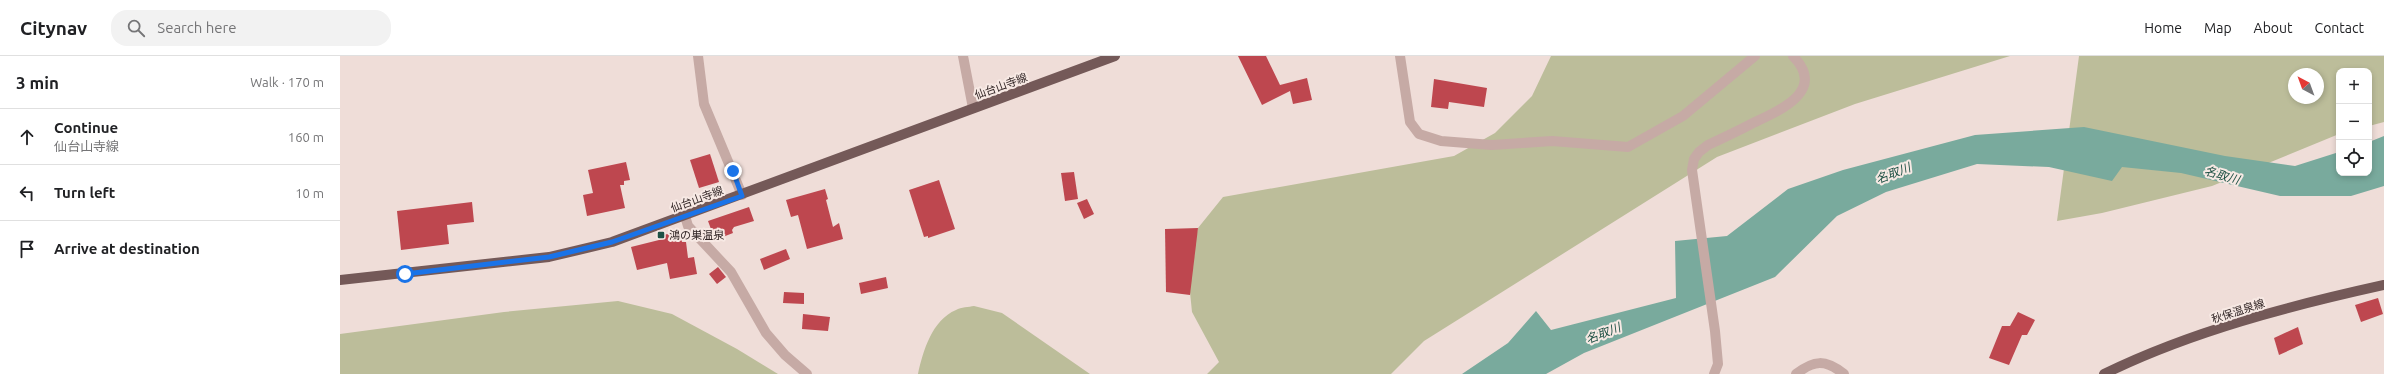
<!DOCTYPE html>
<meta charset="utf-8">
<style>
body{margin:0;font-family:Ubuntu,"Noto Sans JP",sans-serif;background:#f2f2f2;color:#202124}
.controls{position:absolute;right:12px;top:12px;display:grid;overflow:hidden;border-radius:8px;box-shadow:0 2px 6px #0003}
.controls button{width:36px;height:36px;display:grid;place-items:center;padding:0;border:0;border-bottom:1px solid #e0e0e0;background:#fff;color:#202124;font:20px sans-serif}
.compass{position:absolute;left:1948px;top:12px;width:36px;height:36px;border-radius:50%;background:#fff;box-shadow:0 2px 6px #0003;rotate:319deg}
.stop{position:absolute;width:12px;height:12px;margin:-9px;border:3px solid #1a73e8;border-radius:50%;background:#fff}
.stop.end{background:#1a73e8;border-color:#fff;box-shadow:0 1px 4px #0008}
.list{margin:0;padding:0;list-style:none}
h2{display:flex;justify-content:space-between;align-items:center;height:52px;margin:0;padding:0 16px;font-size:17px}
h2 small{font-size:13px;font-weight:400;color:#757577}
.list li{display:grid;grid-template-columns:26px 1fr auto;gap:12px;align-items:center;box-sizing:border-box;height:56px;padding:0 16px;border-top:1px solid #e0e0e0}
.list b{display:block;font-size:15px;white-space:nowrap}
.list p{margin:0;font-size:13px;white-space:nowrap;color:#757577}
.list em{font-size:13px;font-style:normal;color:#757577}
.icon{flex:none;width:22px;height:22px;fill:none;stroke:currentColor;stroke-width:2;stroke-linecap:round;stroke-linejoin:round}
.map{position:relative;flex:none;width:2044px;height:318px;overflow:hidden}
header{display:flex;align-items:center;gap:24px;box-sizing:border-box;height:56px;padding:0 20px;background:#fff;border-bottom:1px solid #e0e0e0}
header strong{font-size:19px}
nav{display:flex;gap:22px;margin-inline-start:auto;font-size:14px}
.search{width:280px;height:36px;background:#f2f2f2;display:flex;align-items:center;gap:10px;box-sizing:border-box;padding:0 14px;border-radius:16px;color:#757577;font-size:15px}
main{display:flex}
aside{flex:1;background:#fff}
.map>svg:first-child{display:block}
.green{fill:#bcbd9a;fill-rule:evenodd}
.water{fill:#79aa9d}
.building{fill:#be474f}
.lines{fill:none;stroke-linecap:round;stroke-linejoin:round}
.minor{stroke:#c6aaa5;stroke-width:10}
.major{stroke:#745958;stroke-width:10}
.route{stroke:#1a73e8;stroke-width:5}
.poi-dot{fill:#1e5145;stroke:#f7e9e4;stroke-width:1.5}
.labels{text-anchor:middle;dominant-baseline:central;stroke-width:4;stroke-linejoin:round;paint-order:stroke}
.street-label{font-size:11px;fill:#322626;stroke:#f7e9e4}
.poi-label{font-size:11px;fill:#322626;stroke:#f7e9e4;text-anchor:start}
.water-label{font-size:12px;font-style:italic;fill:#1e5145;stroke:#f7e9e4}
</style>
<header>
<strong>Citynav</strong>
<div class="search"><svg class="icon" aria-label="search" viewBox="0 0 24 24"><circle cx="10" cy="10" r="6"/><path d="M15 15l6 6"/></svg>Search here</div>
<nav><a>Home</a><a>Map</a><a>About</a><a>Contact</a></nav>
</header>
<main>
<aside>
<h2>3 min<small>Walk · 170 m</small></h2>
<ul class="list">
<li><svg class="icon" aria-label="ahead" viewBox="0 0 24 24"><path d="M12 20V5M6 11l6-6 6 6"/></svg><div><b>Continue</b><p>仙台山寺線</p></div><em>160 m</em></li>
<li><svg class="icon" aria-label="left" viewBox="0 0 24 24"><path d="M17 20v-9H6M10 6l-5 5 5 5"/></svg><div><b>Turn left</b></div><em>10 m</em></li>
<li><svg class="icon" aria-label="arrive" viewBox="0 0 24 24"><path d="M6 21V4h12l-3 4 3 4H6"/></svg><div><b>Arrive at destination</b></div></li>
</ul>
</aside>
<div class="map">
<svg width="2044" height="318" viewBox="0 0 2044 318">
<rect width="100%" height="100%" fill="#efddd8"/>
<g class="green">
<path d="M1211 0H1670L1515 48 1377 101 1084 285 1051 318H867L879 306 852 256 848 216 858 172 883 141 1114 100 1155 77 1192 40Z"/>
<path d="M1739 0H2044V66L2029 70V15H1999V78L1872 130 1762 157 1717 165ZM1954 18H1978V42H1954Z"/>
<path d="M278 245 332 258 397 293 438 318H0V278L164 256Z"/>
<path d="M634 250 662 257 750 318H578C583 295 592 264 616 254 621 251 629 251 634 250Z"/>
</g>
<path class="water" d="M1744 71 1885 100 1955 110 1999 96V117H2029V86L2044 80V130L2011 140H1940L1841 117 1782 111 1772 125 1709 111 1637 108 1546 136 1497 160 1435 221 1244 297 1206 318H1122L1168 287 1196 255 1211 274 1336 242 1335 185 1387 180 1448 133 1503 114 1635 79Z"/>
<g class="building">
<path d="M898 0H926L940 29 967 22 972 44 953 48 950 35 922 49Z"/>
<path d="M1094 23 1147 32 1144 51 1109 46 1108 53 1091 51Z"/>
<path d="M370 98 379 126 359 132 350 104Z"/>
<path d="M286 106 290 124 284 125V129H280L285 152 247 160 243 139 253 137 248 114Z"/>
<path d="M734 116 738 143 725 145 721 117Z"/>
<path d="M599 124 615 173 588 182V180L584 181 569 134Z"/>
<path d="M485 133 488 143 486 144 493 171 499 167 503 183 467 193 458 159 451 161 446 144Z"/>
<path d="M747 143 754 158 744 163 737 147Z"/>
<path d="M132 146 134 166 107 169 109 188 61 194 57 155Z"/>
<path d="M409 151 414 165 394 171 392 174 393 177 375 184 368 165Z"/>
<path d="M858 172 850 239 826 236 825 173Z"/>
<path d="M340 176 342 186H346L348 202 354 201 357 218 330 223 327 207 297 214 291 191 323 183 322 179Z"/>
<path d="M446 193 450 203 424 214 420 203Z"/>
<path d="M378 211 386 221 377 228 369 218Z"/>
<path d="M546 221 548 232 521 238 519 227Z"/>
<path d="M444 236 464 237V248L443 247Z"/>
<path d="M2038 242 2043 258 2021 266 2015 249Z"/>
<path d="M1678 256 1695 264 1687 279H1682L1669 309 1649 302 1662 270H1670Z"/>
<path d="M463 258 490 261 488 275 462 273Z"/>
<path d="M1958 271 1963 288 1939 299 1934 282Z"/>
</g>
<g class="lines">
<g class="minor">
<path d="M358 0 364 48 402 139"/>
<path d="M623 0 633 52"/>
<path d="M1060 0 1070 66 1079 78 1101 85 1152 89 1212 85 1288 91 1343 60 1415 0"/>
<path d="M345 160 348 170 391 216 426 277 445 299 467 318"/>
<path d="M1374 318 1378 308 1375 275 1352 114 1354 103 1359 96 1368 89C1383 82 1398 75 1413 67 1439 55 1487 35 1453 0"/>
<path d="M1456 318C1474 304 1485 303 1504 318"/>
</g>
<g class="major">
<path d="M0 224 209 201 272 186 775 0"/>
<path d="M1764 318C1852 275 1949 250 2044 229"/>
</g>
</g>
<g class="lines">
<path class="route" d="M65 218 209 201 272 186 402 140 393 115"/>
</g>
<rect class="poi-dot" x="317" y="175" width="8" height="8" rx="2"/>
<g class="labels">
<g class="street-label">
<text transform="translate(661 30) rotate(-20)">仙台山寺線</text>
<text transform="translate(357 143) rotate(-20)">仙台山寺線</text>
<text transform="translate(1898 255) rotate(-18)">秋保温泉線</text>
</g>
<g class="poi-label">
<text x="329" y="179">鴻の巣温泉</text>
</g>
<g class="water-label">
<text transform="translate(1553 117) rotate(-21)">名取川</text>
<text transform="translate(1882 119) rotate(16)">名取川</text>
<text transform="translate(1263 277) rotate(-21)">名取川</text>
</g>
</g>
</svg>
<div class="controls">
<button>+</button>
<button>−</button>
<button><svg class="icon" aria-label="locate" viewBox="0 0 24 24"><circle cx="12" cy="12" r="6"/><path d="M12 2v4M12 18v4M2 12h4M18 12h4"/></svg></button>
</div>
<svg class="compass" viewBox="-18 -18 36 36"><path d="M0-13l5 13h-10z" fill="#e53935"/><path d="M0 13l5-13h-10z" fill="#757577"/></svg>
<div class="stop" style="left:65px;top:218px"></div>
<div class="stop end" style="left:393px;top:115px"></div>
</div>
</main>
